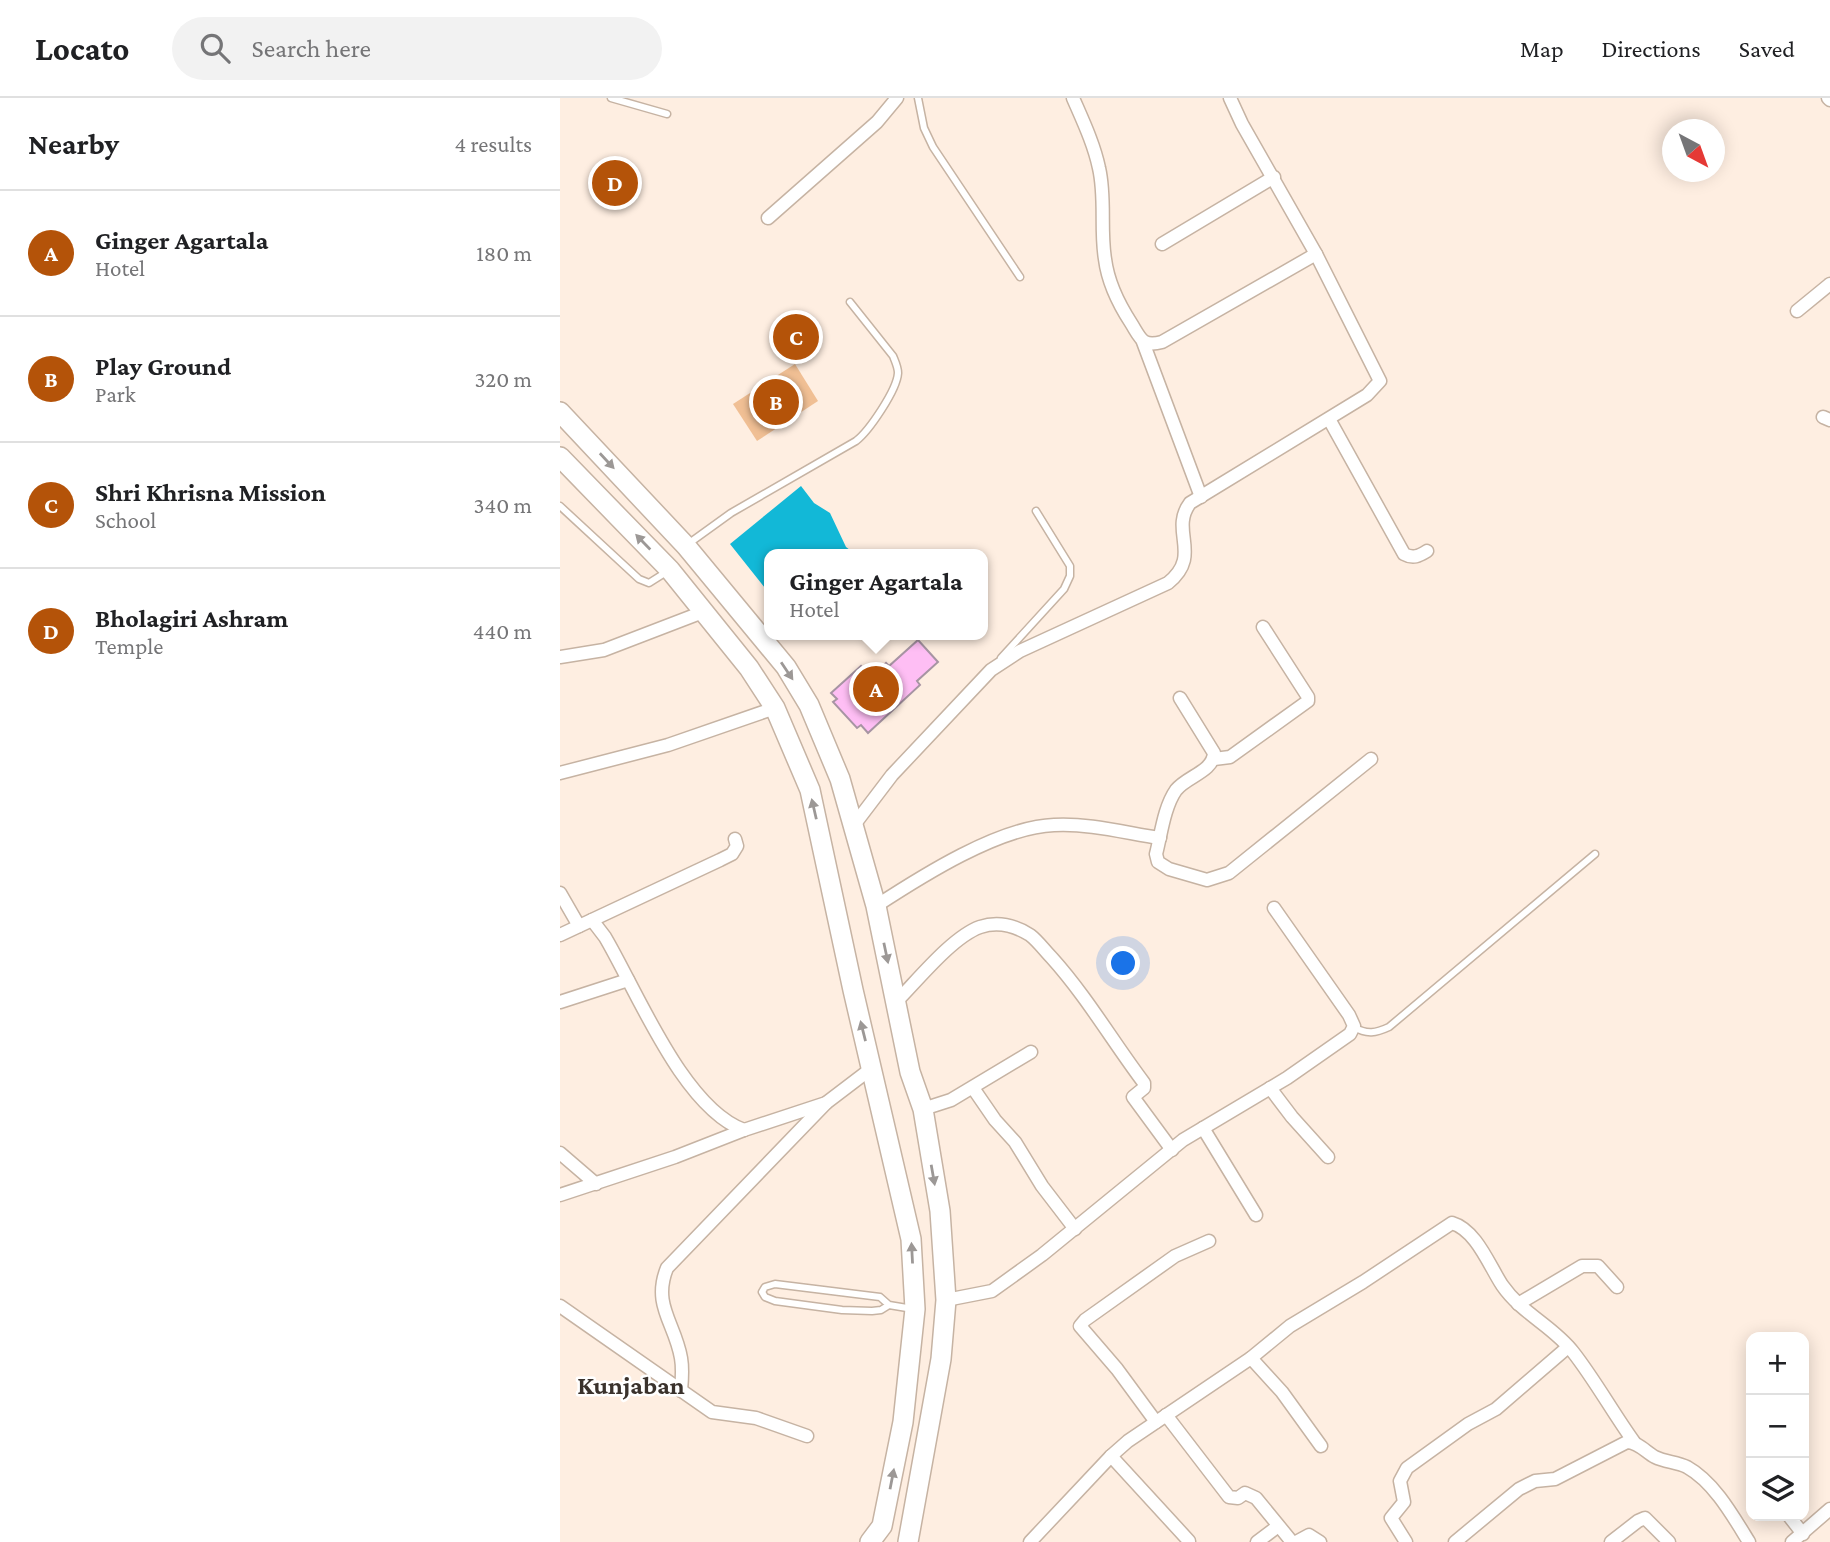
<!DOCTYPE html>
<meta charset="utf-8">
<style>
body{margin:0;font-family:"Crimson Pro",serif;background:#f2f2f2;color:#202124}
.controls{position:absolute;right:21px;bottom:21px;display:grid;overflow:hidden;border-radius:14px;box-shadow:0 4px 18px #0003}
.controls button{width:63px;height:63px;display:grid;place-items:center;padding:0;border:0;border-bottom:2px solid #e0e0e0;background:#fff;color:#202124;font:35px sans-serif}
.compass{position:absolute;left:1102px;top:21px;width:63px;height:63px;border-radius:50%;background:#fff;box-shadow:0 4px 18px #0003;rotate:139deg}
.you{position:absolute;left:564px;top:866px;width:24px;height:24px;margin:-18px;border:5px solid #fff;border-radius:50%;background:#1a73e8;box-shadow:0 0 0 10px #1a73e833}
.badge{display:grid;place-items:center;width:46px;height:46px;border-radius:50%;background:#b45309;color:#fff;font-size:23px;font-weight:700}
.pin{position:absolute;translate:-50% -50%;border:4px solid #fff;box-shadow:0 2px 7px #0006}
.popup{position:absolute;left:204px;top:451px;width:224px;height:91px;box-sizing:border-box;display:grid;place-content:center;border-radius:14px;background:#fff;filter:drop-shadow(0 2px 5px #0005);font-size:23px;white-space:nowrap;color:#757577}
.popup b{font-size:26px;color:#202124}
.popup::after{content:'';position:absolute;left:50%;top:100%;margin-left:-14px;border:14px solid transparent;border-top-color:#fff}
.list{margin:0;padding:0;list-style:none}
h2{display:flex;justify-content:space-between;align-items:center;height:91px;margin:0;padding:0 28px;font-size:30px}
h2 small{font-size:23px;font-weight:400;color:#757577}
.list li{display:grid;grid-template-columns:46px 1fr auto;gap:21px;align-items:center;box-sizing:border-box;height:126px;padding:0 28px;border-top:2px solid #e0e0e0}
.list b{display:block;font-size:26px;white-space:nowrap}
.list p{margin:0;font-size:23px;white-space:nowrap;color:#757577}
.list em{font-size:23px;font-style:normal;color:#757577}
.icon{flex:none;width:38px;height:38px;fill:none;stroke:currentColor;stroke-width:2;stroke-linecap:round;stroke-linejoin:round}
.map{position:relative;flex:none;width:1270px;height:1444px;overflow:hidden}
header{display:flex;align-items:center;gap:42px;box-sizing:border-box;height:98px;padding:0 35px;background:#fff;border-bottom:2px solid #e0e0e0}
header strong{font-size:33px}
nav{display:flex;gap:38px;margin-inline-start:auto;font-size:24px}
.search{width:490px;height:63px;background:#f2f2f2;display:flex;align-items:center;gap:18px;box-sizing:border-box;padding:0 24px;border-radius:38px;color:#757577;font-size:26px}
main{display:flex}
aside{flex:1;background:#fff}
.map>svg:first-child{display:block}
.green{fill:#f0bf94}
.water{fill:#12b8d7}
.building{fill:#febef4;stroke:#a794a3;stroke-width:2}
.lines{fill:none;stroke-linecap:round;stroke-linejoin:round}
.service-casing{stroke:#c6b3a3;stroke-width:9}
.minor-casing{stroke:#c6b3a3;stroke-width:15}
.primary-casing{stroke:#c6b3a3;stroke-width:22}
.service{stroke:#fff;stroke-width:6}
.minor{stroke:#fff;stroke-width:12}
.primary{stroke:#fff;stroke-width:19}
.oneway{fill:#9c9896}
.labels{text-anchor:middle;dominant-baseline:central;stroke-width:5;stroke-linejoin:round;paint-order:stroke}
.district-label{font-size:26px;font-weight:bold;fill:#3a322c;stroke:#fff}
</style>
<header>
<strong>Locato</strong>
<div class="search"><svg class="icon" aria-label="search" viewBox="0 0 24 24"><circle cx="10" cy="10" r="6"/><path d="M15 15l6 6"/></svg>Search here</div>
<nav><a>Map</a><a>Directions</a><a>Saved</a></nav>
</header>
<main>
<aside>
<h2>Nearby<small>4 results</small></h2>
<ul class="list">
<li><span class="badge">A</span><div><b>Ginger Agartala</b><p>Hotel</p></div><em>180 m</em></li>
<li><span class="badge">B</span><div><b>Play Ground</b><p>Park</p></div><em>320 m</em></li>
<li><span class="badge">C</span><div><b>Shri Khrisna Mission</b><p>School</p></div><em>340 m</em></li>
<li><span class="badge">D</span><div><b>Bholagiri Ashram</b><p>Temple</p></div><em>440 m</em></li>
</ul>
</aside>
<div class="map">
<svg width="1270" height="1444" viewBox="0 0 1270 1444">
<rect width="100%" height="100%" fill="#feeee1"/>
<path class="green" d="M235 266 258 303 197 343 173 306Z"/>
<path class="water" d="M241 388 254 405 270 415 286 449 295 456H209V495L170 446Z"/>
<path class="building" d="M358 542 378 564 357 583 360 587 308 635 301 627 297 630 273 604 277 601 271 595 301 568 311 579 326 565 329 568Z"/>
<g class="lines">
<g class="service-casing">
<g id="service">
<path d="M51 0 107 16"/>
<path d="M358 0 364 30 373 49 460 179"/>
<path d="M0 408 79 481 89 485 108 473"/>
<path d="M128 446 171 415 296 343C309 333 337 292 338 275 338 269 335 263 333 258L290 204"/>
<path d="M441 560 504 491 510 478V468L476 413"/>
<path d="M794 929C807 937 816 935 829 929L1035 756"/>
<path d="M329 1207 320 1199 215 1186 205 1189 202 1194 205 1199 215 1203 282 1212 312 1213 321 1212 329 1207 353 1211"/>
</g>
</g>
<g class="minor-casing">
<g id="minor">
<path d="M513 0C523 23 534 46 539 70 546 100 540 131 545 161 548 185 558 205 571 225 581 241 582 249 602 244L756 156"/>
<path d="M1268 0 1270 2"/>
<path d="M208 120 317 24 337 0"/>
<path d="M602 146 714 79"/>
<path d="M1237 213 1270 186"/>
<path d="M583 244 641 399"/>
<path d="M1263 319 1270 322"/>
<path d="M769 321 844 456C853 461 859 458 867 453"/>
<path d="M0 559 44 552 143 514"/>
<path d="M620 600 654 655C653 674 627 678 616 692 604 709 601 737 596 756L598 764 609 771 647 782 669 775 811 661"/>
<path d="M654 661 670 659 748 603V599L703 529"/>
<path d="M0 675 108 647 215 610"/>
<path d="M294 727 332 677 431 572 460 553 608 485C643 457 609 433 630 405L807 297 820 283 756 156 682 26 670 0"/>
<path d="M0 795 19 828"/>
<path d="M316 808C362 778 439 729 494 727 529 725 566 735 600 740"/>
<path d="M32 822 45 839C77 893 123 1010 184 1032"/>
<path d="M0 837 160 762 172 756 177 748 175 741"/>
<path d="M0 904 68 882"/>
<path d="M336 904C357 883 392 839 420 829 438 823 454 827 470 837 478 843 485 853 492 860 527 899 553 944 584 985V990L573 999 612 1052"/>
<path d="M413 990 435 1022 455 1044 482 1088 515 1131"/>
<path d="M710 990 732 1019 768 1059"/>
<path d="M363 1011 391 1002 471 954"/>
<path d="M643 1030 696 1117"/>
<path d="M0 1055 36 1086"/>
<path d="M0 1097 115 1059 184 1032 266 1005 312 970"/>
<path d="M386 1202 432 1193 482 1157 623 1042 727 980 790 936 794 928 789 917 714 810"/>
<path d="M958 1206 1022 1168H1038L1057 1189"/>
<path d="M0 1208 152 1314 196 1320 247 1338"/>
<path d="M691 1260 722 1294 761 1348"/>
<path d="M121 1293C122 1282 123 1271 121 1260 115 1225 92 1207 107 1170L266 1005"/>
<path d="M606 1317 669 1399 678 1400 685 1395 696 1400 732 1444"/>
<path d="M596 1324 557 1271 520 1228 525 1222 615 1158 649 1143"/>
<path d="M551 1358 629 1443"/>
<path d="M1229 1418 1243 1436"/>
<path d="M470 1444 551 1358 568 1343 691 1260 730 1228 803 1184 892 1125C916 1132 929 1167 942 1187 962 1216 993 1228 1013 1254 1035 1282 1053 1315 1074 1344"/>
<path d="M697 1444 717 1429"/>
<path d="M736 1444 749 1437 760 1444"/>
<path d="M846 1444 831 1420 844 1404 840 1383 847 1370 908 1326 936 1311 1008 1249"/>
<path d="M895 1444 959 1391 975 1383 995 1381 1067 1344C1078 1344 1086 1354 1095 1359 1105 1364 1117 1364 1127 1369 1154 1384 1173 1418 1189 1444"/>
<path d="M1051 1444 1078 1423 1085 1420 1109 1444"/>
<path d="M1232 1444 1270 1411"/>
</g>
</g>
<g class="primary-casing">
<g id="primary">
<path d="M0 314 126 448 226 569 249 607 280 681 316 808 350 974 363 1011 380 1113 386 1202 381 1261 348 1444"/>
<path d="M0 359 110 472 189 570 215 610 250 692 293 892 351 1141 355 1211 343 1324 322 1428 310 1444"/>
</g>
</g>
<use href="#service" class="service"/>
<use href="#minor" class="minor"/>
<use href="#primary" class="primary"/>
</g>
<defs><path id="oneway-solid" d="M-6-.8H1V-3.2L6.5 0L1 3.2V.8H-6Z" transform="scale(1.75)"/></defs>
<g class="oneway">
<use href="#oneway-solid" transform="translate(47 363) rotate(47)"/>
<use href="#oneway-solid" transform="translate(83 444) rotate(-134)"/>
<use href="#oneway-solid" transform="translate(227 573) rotate(56)"/>
<use href="#oneway-solid" transform="translate(254 711) rotate(-103)"/>
<use href="#oneway-solid" transform="translate(326 855) rotate(78)"/>
<use href="#oneway-solid" transform="translate(303 933) rotate(-104)"/>
<use href="#oneway-solid" transform="translate(373 1077) rotate(80)"/>
<use href="#oneway-solid" transform="translate(352 1155) rotate(-93)"/>
<use href="#oneway-solid" transform="translate(332 1381) rotate(-79)"/>
</g>
<g class="labels">
<g class="district-label">
<text x="71" y="1287">Kunjaban</text>
</g>
</g>
</svg>
<div class="controls">
<button>+</button>
<button>−</button>
<button><svg class="icon" aria-label="layers" viewBox="0 0 24 24"><path d="M12 4l9 5-9 5-9-5zM3 14l9 5 9-5"/></svg></button>
</div>
<svg class="compass" viewBox="-18 -18 36 36"><path d="M0-13l5 13h-10z" fill="#e53935"/><path d="M0 13l5-13h-10z" fill="#757577"/></svg>
<div class="you"></div>
<div class="pin badge" style="left:316px;top:591px">A</div>
<div class="popup"><b>Ginger Agartala</b>Hotel</div>
<div class="pin badge" style="left:216px;top:304px">B</div>
<div class="pin badge" style="left:236px;top:239px">C</div>
<div class="pin badge" style="left:55px;top:85px">D</div>
</div>
</main>
